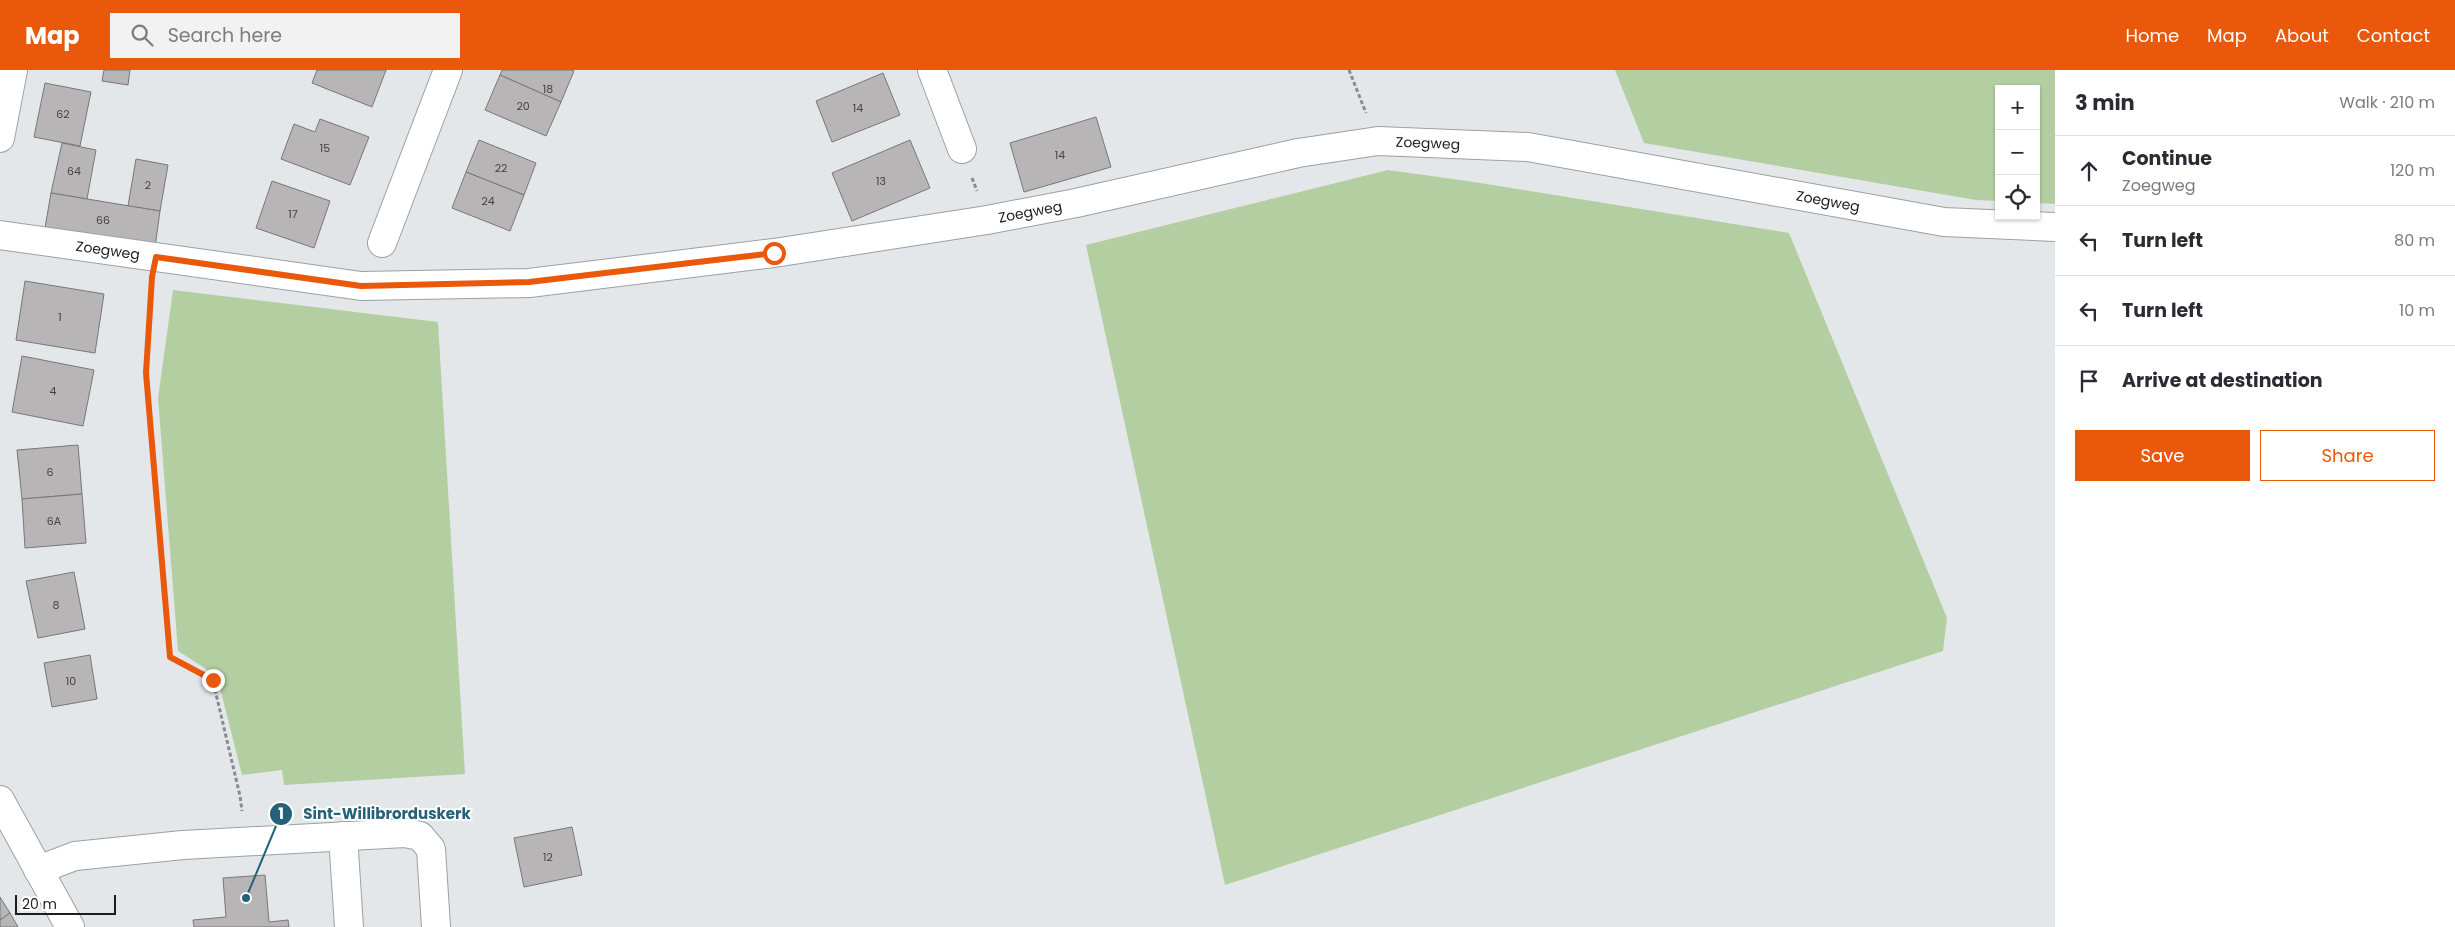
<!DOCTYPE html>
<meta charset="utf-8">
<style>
body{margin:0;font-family:Poppins,sans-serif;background:#f2f2f3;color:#2b2b33}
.controls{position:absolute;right:15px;top:15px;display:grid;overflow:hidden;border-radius:0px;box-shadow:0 1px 4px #0004}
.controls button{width:45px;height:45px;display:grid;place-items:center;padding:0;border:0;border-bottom:1px solid #e1e1e2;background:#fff;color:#2b2b33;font:25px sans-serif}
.scale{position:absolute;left:15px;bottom:12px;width:101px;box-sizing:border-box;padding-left:5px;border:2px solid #1c1c1d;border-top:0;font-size:14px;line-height:18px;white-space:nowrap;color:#1c1c1d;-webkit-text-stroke:4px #fff;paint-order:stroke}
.stop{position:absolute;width:15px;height:15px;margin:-11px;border:4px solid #ea580c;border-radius:50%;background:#fff}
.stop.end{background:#ea580c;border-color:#fff;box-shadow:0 1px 5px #0008}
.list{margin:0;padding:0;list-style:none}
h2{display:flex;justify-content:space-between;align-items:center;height:65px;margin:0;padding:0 20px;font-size:21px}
h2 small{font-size:16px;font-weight:400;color:#7c7c81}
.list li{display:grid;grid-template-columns:32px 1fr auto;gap:15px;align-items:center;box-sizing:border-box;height:70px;padding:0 20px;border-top:1px solid #e1e1e2}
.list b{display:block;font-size:19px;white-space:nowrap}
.list p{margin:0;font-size:16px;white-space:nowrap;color:#7c7c81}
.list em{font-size:16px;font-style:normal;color:#7c7c81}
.actions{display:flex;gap:10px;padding:15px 20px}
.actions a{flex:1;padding:11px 0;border:1px solid #ea580c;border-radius:0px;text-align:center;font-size:18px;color:#ea580c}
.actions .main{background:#ea580c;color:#fff}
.icon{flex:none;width:28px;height:28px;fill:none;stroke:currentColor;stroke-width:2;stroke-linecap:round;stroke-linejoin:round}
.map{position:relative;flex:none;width:2055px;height:857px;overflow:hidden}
header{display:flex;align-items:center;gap:30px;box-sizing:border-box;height:70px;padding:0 25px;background:#ea580c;color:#fff}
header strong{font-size:24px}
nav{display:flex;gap:28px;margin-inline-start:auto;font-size:18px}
.search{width:350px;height:45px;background:#f2f2f3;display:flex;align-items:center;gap:12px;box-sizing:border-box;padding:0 18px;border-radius:0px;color:#7c7c81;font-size:19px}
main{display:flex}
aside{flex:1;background:#fff}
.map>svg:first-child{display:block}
.green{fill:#b3cfa2}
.building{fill:#b8b5b6;stroke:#797677}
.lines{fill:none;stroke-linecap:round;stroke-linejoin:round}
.minor-casing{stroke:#9da0a1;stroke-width:30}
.path{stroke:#8a8b8d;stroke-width:3;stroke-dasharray:4 2.5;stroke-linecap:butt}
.minor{stroke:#fff;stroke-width:28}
.route{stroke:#ea580c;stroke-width:6}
.labels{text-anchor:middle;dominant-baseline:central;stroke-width:4;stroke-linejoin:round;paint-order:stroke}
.number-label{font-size:11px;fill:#434243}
.street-label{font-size:14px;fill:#1c1c1d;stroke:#fff}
.leader{fill:none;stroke:#256279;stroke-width:2}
.callout-dot{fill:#256279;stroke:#fff;stroke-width:2}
.mark-label{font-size:15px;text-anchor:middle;font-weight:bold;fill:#fff}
.callout-label{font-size:15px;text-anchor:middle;font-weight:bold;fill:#256279;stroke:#fff;stroke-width:4;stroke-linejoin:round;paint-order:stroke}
</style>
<header>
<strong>Map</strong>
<div class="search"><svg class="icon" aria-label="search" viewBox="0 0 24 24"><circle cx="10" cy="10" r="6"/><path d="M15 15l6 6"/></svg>Search here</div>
<nav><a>Home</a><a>Map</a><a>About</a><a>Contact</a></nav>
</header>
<main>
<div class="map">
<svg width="2055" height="857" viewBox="0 0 2055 857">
<rect width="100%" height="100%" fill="#e4e7e9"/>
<g class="green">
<path d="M1615 0H2055V134L2036 133V19H1999V131L1976 130 1644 73Z"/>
<path d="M1388 100 1474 112 1789 163 1947 548 1943 581 1225 815 1086 175Z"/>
<path d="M173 220 438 252 465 704 284 715 282 700 242 705 217 606 178 581 158 328Z"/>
</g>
<g class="building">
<path d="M104 0H130L128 15 102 11Z"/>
<path d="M317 0H386L372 37 312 13Z"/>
<path d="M502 0H571L574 1 561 32 500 5Z"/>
<path d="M883 3 900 45 832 72 816 31Z"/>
<path d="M500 5 561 32 546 66 485 40Z"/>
<path d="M45 13 91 22 80 76 34 67Z"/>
<path d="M1096 47 1111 97 1024 122 1010 73Z"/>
<path d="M320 49 369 67 350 115 281 89 294 54 315 62Z"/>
<path d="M479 70 536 93 524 125 466 102Z"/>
<path d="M910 70 930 118 852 151 832 103Z"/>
<path d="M62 73 96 80 87 129 51 123Z"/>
<path d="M136 89 168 95 160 141 128 136Z"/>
<path d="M466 102 524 125 510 161 452 138Z"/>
<path d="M272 111 330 131 314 178 256 158Z"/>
<path d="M51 123 160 141 155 177 45 158Z"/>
<path d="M25 211 104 224 95 283 16 270Z"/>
<path d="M22 286 94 300 83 356 12 342Z"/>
<path d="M78 375 82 424 22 429 17 380Z"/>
<path d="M82 424 86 473 25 478 22 429Z"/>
<path d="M74 502 85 559 38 568 26 511Z"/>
<path d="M90 585 97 629 52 637 44 593Z"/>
<path d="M572 757 582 805 524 817 514 768Z"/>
<path d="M265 805 269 852 288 850 289 857H194L193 850 226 847 223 808Z"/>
<path d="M0 827 10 843 0 850Z"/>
<path d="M10 843 18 857H0V850Z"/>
</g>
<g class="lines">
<g class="minor-casing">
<g id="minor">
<path d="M932 0 962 79"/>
<path d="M0 68 13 0"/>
<path id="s1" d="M0 165 361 216 529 213 774 183 987 150 1076 133 1298 83 1378 71 1528 77 1944 152 2055 157"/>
<path d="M382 173 448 0"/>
<path d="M0 730 70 857"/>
<path d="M343 766 349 857"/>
<path d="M38 800 75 786 183 775 405 763 420 766 431 779 436 857"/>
</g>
</g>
<g class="path">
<path d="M1349 0 1366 43"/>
<path d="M972 108 977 121"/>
<path d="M151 217 146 303 170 587 213 611 240 726 242 741"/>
</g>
<use href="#minor" class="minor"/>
</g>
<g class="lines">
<path class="route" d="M213 610 170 587 146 303 152 207 156 187 361 216 529 212 774 183"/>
</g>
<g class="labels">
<g class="number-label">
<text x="548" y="19">18</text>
<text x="523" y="36">20</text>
<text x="858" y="38">14</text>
<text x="63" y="44">62</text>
<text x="325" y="78">15</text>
<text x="1060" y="85">14</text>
<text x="501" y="98">22</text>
<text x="74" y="101">64</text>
<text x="881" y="111">13</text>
<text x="148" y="115">2</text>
<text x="488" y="131">24</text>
<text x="293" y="144">17</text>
<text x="103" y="150">66</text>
<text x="60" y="247">1</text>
<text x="53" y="321">4</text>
<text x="50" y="402">6</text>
<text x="54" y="451">6A</text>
<text x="56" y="535">8</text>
<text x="71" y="611">10</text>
<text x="548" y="787">12</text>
</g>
<g class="street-label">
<text stroke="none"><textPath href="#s1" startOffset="1444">Zoegweg</textPath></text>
<text stroke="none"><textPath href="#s1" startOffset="1849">Zoegweg</textPath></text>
<text stroke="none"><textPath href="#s1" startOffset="1039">Zoegweg</textPath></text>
<text stroke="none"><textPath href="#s1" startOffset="109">Zoegweg</textPath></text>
</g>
</g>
<path class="leader" d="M246 828L281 744"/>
<g class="callout-dot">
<circle cx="246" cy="828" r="5"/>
<circle cx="281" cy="744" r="12"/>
</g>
<g class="mark-label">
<text x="281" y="749">1</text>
</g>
<g class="callout-label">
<text x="387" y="749">Sint-Willibrorduskerk</text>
</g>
</svg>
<div class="controls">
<button>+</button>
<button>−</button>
<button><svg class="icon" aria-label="locate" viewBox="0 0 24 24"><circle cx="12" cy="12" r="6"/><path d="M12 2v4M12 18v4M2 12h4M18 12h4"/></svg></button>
</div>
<div class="scale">20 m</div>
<div class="stop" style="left:774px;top:183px"></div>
<div class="stop end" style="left:213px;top:610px"></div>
</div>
<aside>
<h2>3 min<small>Walk · 210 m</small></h2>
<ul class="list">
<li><svg class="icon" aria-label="ahead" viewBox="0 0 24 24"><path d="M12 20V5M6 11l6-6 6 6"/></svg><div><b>Continue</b><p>Zoegweg</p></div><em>120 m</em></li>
<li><svg class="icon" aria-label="left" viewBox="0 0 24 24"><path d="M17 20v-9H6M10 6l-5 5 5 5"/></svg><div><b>Turn left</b></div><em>80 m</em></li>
<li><svg class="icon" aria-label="left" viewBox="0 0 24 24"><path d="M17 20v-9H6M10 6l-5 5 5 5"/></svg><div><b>Turn left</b></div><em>10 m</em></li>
<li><svg class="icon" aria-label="arrive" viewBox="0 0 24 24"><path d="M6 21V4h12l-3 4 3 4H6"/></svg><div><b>Arrive at destination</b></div></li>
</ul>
<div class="actions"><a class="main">Save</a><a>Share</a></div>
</aside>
</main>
